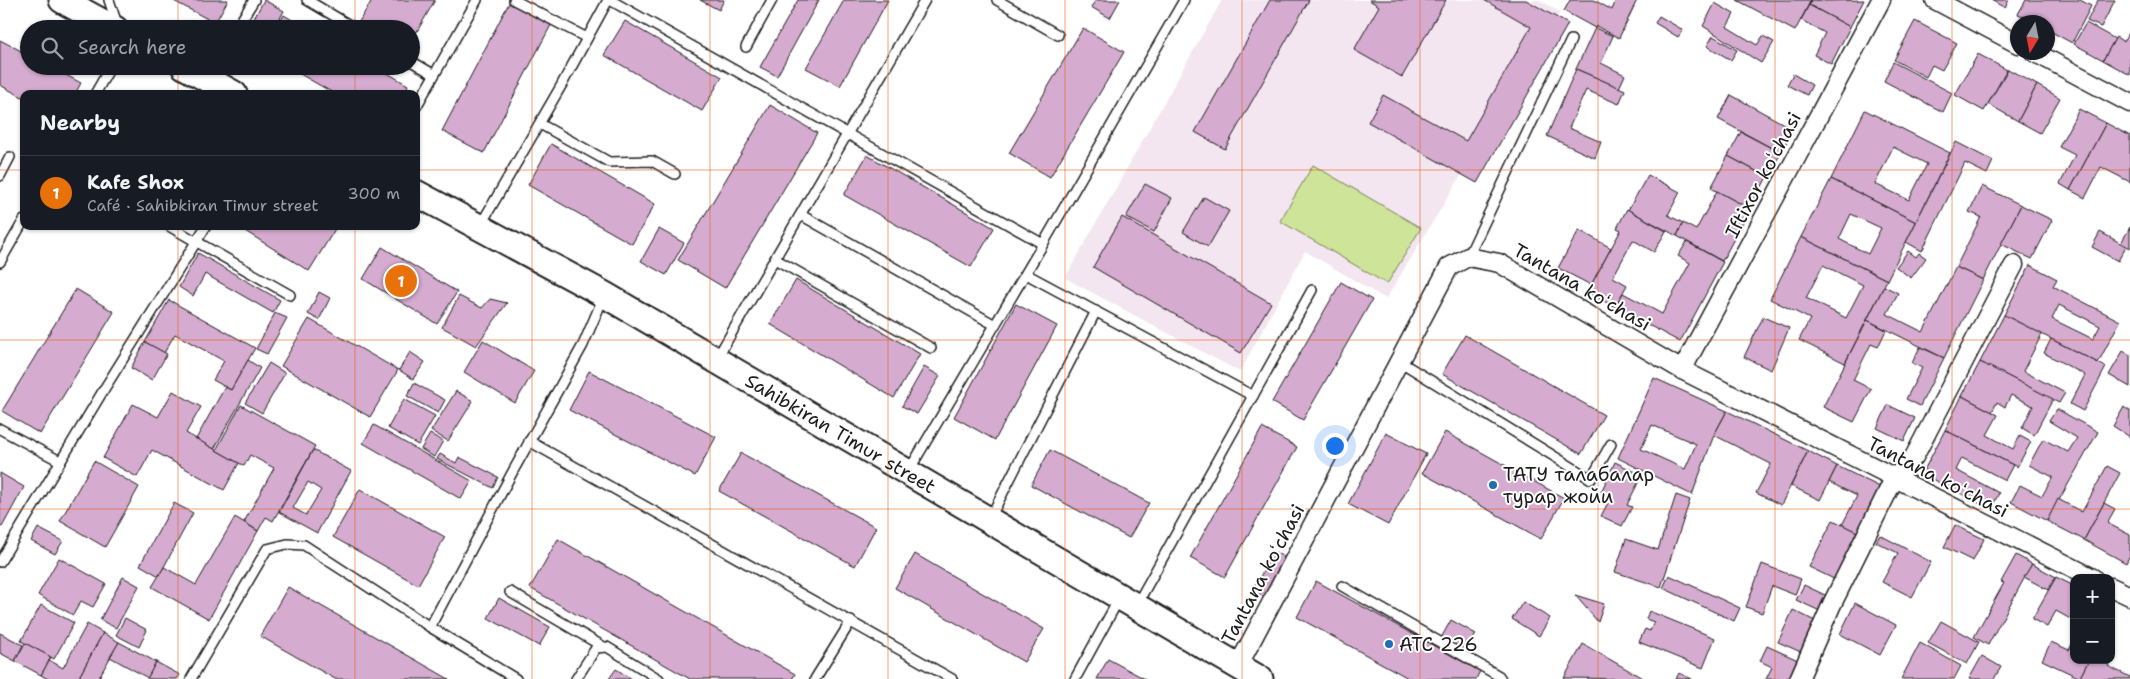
<!DOCTYPE html>
<meta charset="utf-8">
<style>
body{margin:0;font-family:"Shantell Sans",sans-serif;background:#242831;color:#f1f3f6}
.controls{position:absolute;right:15px;bottom:15px;display:grid;overflow:hidden;border-radius:10px;box-shadow:0 1px 4px #0004}
.controls button{width:45px;height:45px;display:grid;place-items:center;padding:0;border:0;border-bottom:1px solid #363941;background:#171b24;color:#f1f3f6;font:25px sans-serif}
.compass{position:absolute;left:2010px;top:15px;width:45px;height:45px;border-radius:50%;background:#171b24;box-shadow:0 1px 4px #0004;rotate:190deg}
.you{position:absolute;left:1334px;top:445px;width:18px;height:18px;margin:-12px;border:4px solid #fff;border-radius:50%;background:#1a73e8;box-shadow:0 0 0 8px #1a73e833}
.badge{display:grid;place-items:center;width:32px;height:32px;border-radius:50%;background:#2563eb;color:#fff;font-size:16px;font-weight:700}
.pin{position:absolute;translate:-50% -50%;border:2px solid #fff;box-shadow:0 1px 5px #0006}
.list{margin:0;padding:0;list-style:none}
h2{display:flex;justify-content:space-between;align-items:center;height:65px;margin:0;padding:0 20px;font-size:21px}
h2 small{font-size:16px;font-weight:400;color:#9ea1a6}
.list li{display:grid;grid-template-columns:32px 1fr auto;gap:15px;align-items:center;box-sizing:border-box;height:75px;padding:0 20px;border-top:1px solid #363941}
.list b{display:block;font-size:19px;white-space:nowrap}
.list p{margin:0;font-size:16px;white-space:nowrap;color:#9ea1a6}
.list em{font-size:16px;font-style:normal;color:#9ea1a6}
.icon{flex:none;width:28px;height:28px;fill:none;stroke:currentColor;stroke-width:2;stroke-linecap:round;stroke-linejoin:round}
.map{position:relative;flex:none;width:2130px;height:679px;overflow:hidden}
.search{position:absolute;background:#171b24;box-shadow:0 1px 4px #0004;left:20px;top:20px;width:400px;height:55px;display:flex;align-items:center;gap:12px;box-sizing:border-box;padding:0 18px;border-radius:28px;color:#9ea1a6;font-size:19px}
.panel{position:absolute;background:#171b24;box-shadow:0 1px 4px #0004;left:20px;top:90px;width:400px;height:140px;border-radius:10px}
.map>svg:first-child{display:block}
.built{fill:#f3e6f1}
.green{fill:#cee499;stroke:#75805a}
.building{fill:#d6abd0;stroke:#1c1c1c;fill-rule:evenodd}
.lines{fill:none;stroke-linecap:round;stroke-linejoin:round}
.service-casing{stroke:#1c1c1c;stroke-width:12}
.minor-casing{stroke:#1c1c1c;stroke-width:21}
.secondary-casing{stroke:#1c1c1c;stroke-width:29}
.service{stroke:#fff;stroke-width:9}
.minor{stroke:#fff;stroke-width:18}
.secondary{stroke:#fff;stroke-width:25}
.grid{fill:none;stroke:#e8590c;stroke-width:1;stroke-opacity:0.55}
.poi-dot{fill:#1f6fb2;stroke:#fff;stroke-width:2}
.labels{text-anchor:middle;dominant-baseline:central;stroke-width:4;stroke-linejoin:round;paint-order:stroke}
.street-label{font-size:19px;fill:#1c1c1c;stroke:#fff}
.poi-label{font-size:19px;fill:#1c1c1c;stroke:#fff;text-anchor:start}
</style>
<div class="map">
<svg width="2130" height="679" viewBox="0 0 2130 679">
<rect width="100%" height="100%" fill="#fff"/>
<filter id="ink" filterUnits="userSpaceOnUse"><feTurbulence type="fractalNoise" baseFrequency=".02" numOctaves="2"/><feDisplacementMap in="SourceGraphic" scale="10" xChannelSelector="R" yChannelSelector="G"/><feConvolveMatrix kernelMatrix="1 2 1 2 8 2 1 2 1" color-interpolation-filters="sRGB"/></filter>
<g filter="url(#ink)">
<path class="built" d="M1222 0H1539L1560 12 1386 299 1305 251 1240 372 1065 278Z"/>
<path class="green" d="M1313 165 1421 228 1387 284 1280 221Z"/>
<g class="building">
<path d="M172 0H228L215 23Z"/>
<path d="M264 0 284 11 274 29H248Z"/>
<path d="M372 0H435L411 42V29H363L357 25Z"/>
<path d="M700 0H724L719 10Z"/>
<path d="M798 0H819L777 76 760 67Z"/>
<path d="M844 0H888L840 86 806 68Z"/>
<path d="M1096 0H1120L1110 18 1091 7Z"/>
<path d="M1270 0H1309L1225 149 1195 132Z"/>
<path d="M1369 0H1446L1402 77 1354 50 1379 6Z"/>
<path d="M1484 0H1526L1568 24 1477 183 1368 122 1383 95 1466 141 1531 27Z"/>
<path d="M1570 0H1594L1612 10 1616 0H1637L1619 38 1596 26 1595 28 1564 11Z"/>
<path d="M1737 0H1811L1795 31Z"/>
<path d="M1811 0 1825 1 1864 0 1850 27 1809 5Z"/>
<path d="M1991 0H2009L2005 8Z"/>
<path d="M2026 0H2080L2091 6 2072 43 2048 30V22H2034L2018 14Z"/>
<path d="M2098 0H2115L2101 27 2087 21Z"/>
<path d="M510 1 552 23 484 153 442 131Z"/>
<path d="M1715 3 1734 14 1727 27 1757 45 1763 36 1774 42 1761 63 1703 26Z"/>
<path d="M1809 5 1850 27 1831 64 1814 55 1825 33 1801 20Z"/>
<path d="M284 15 307 29H276Z"/>
<path d="M1659 16 1683 30 1678 37 1655 23Z"/>
<path d="M625 21 722 77 702 111 604 55Z"/>
<path d="M1915 21 1957 43 1942 70 1932 65 1926 77 1894 60Z"/>
<path d="M2086 23 2115 39 2103 60 2074 44Z"/>
<path d="M1083 28 1124 52 1050 177 1009 153Z"/>
<path d="M1595 28 1613 36 1601 63 1625 75 1619 88 1576 69Z"/>
<path d="M2130 31V75L2103 60 2116 37 2124 42Z"/>
<path d="M1713 36 1737 50 1731 60 1707 46Z"/>
<path d="M0 40 29 55V66H49L81 83 75 94H24V98L0 85Z"/>
<path d="M1978 54 2007 70 1984 111 1955 95Z"/>
<path d="M1893 62 1952 93 1943 112 1884 81Z"/>
<path d="M286 66H375L408 85 404 94H335Z"/>
<path d="M1576 69 1625 90 1619 104 1586 90 1569 128 1601 142 1595 158 1547 136Z"/>
<path d="M2008 69 2037 85 2018 121 1988 104Z"/>
<path d="M1793 74 1812 85 1807 95 1787 85Z"/>
<path d="M2037 85 2060 98 2040 133 2018 121Z"/>
<path d="M1731 95 1793 129 1781 153 1718 119Z"/>
<path d="M770 105 817 133 725 288 678 260Z"/>
<path d="M2079 109 2106 123 2070 190 2060 184 2075 155 2059 147Z"/>
<path d="M1865 110 1950 153 1916 222 1831 179ZM1893 147 1927 164 1909 200 1875 184Z"/>
<path d="M2106 123 2130 136V182L2101 167 2085 198 2070 190Z"/>
<path d="M1741 132 1781 153 1767 177 1728 156Z"/>
<path d="M1956 142 1993 161 1987 174 1965 163 1922 251 1906 242Z"/>
<path d="M551 144 655 204 632 244 528 185Z"/>
<path d="M867 155 994 228 971 267 844 195Z"/>
<path d="M1728 156 1767 177 1750 209 1711 188Z"/>
<path d="M1648 175 1680 192 1668 215 1683 223 1677 236 1628 210Z"/>
<path d="M1831 179 1916 222 1887 280 1801 237ZM1851 214 1881 228 1868 254 1839 239Z"/>
<path d="M1145 184 1172 198 1154 232 1126 217Z"/>
<path d="M1982 186 2021 205 1983 280 1956 267 1981 217 1969 212Z"/>
<path d="M1717 191 1750 209 1722 261 1677 236 1683 223 1696 230Z"/>
<path d="M1204 197 1229 211 1208 247 1183 232Z"/>
<path d="M2021 205 2052 220 2032 259 2001 244Z"/>
<path d="M1627 209 1666 231 1654 252 1633 240 1613 277 1627 285 1615 307 1587 292 1621 230 1617 228Z"/>
<path d="M1122 217 1271 303 1241 353 1093 267Z"/>
<path d="M237 226H331L335 229 309 271Z"/>
<path d="M2130 227V248L2121 243Z"/>
<path d="M659 229 684 243 666 275 641 261Z"/>
<path d="M1579 230 1611 248 1591 285 1558 268Z"/>
<path d="M2100 232 2126 246 2118 261 2092 247Z"/>
<path d="M1801 237 1887 280 1845 363 1799 340 1810 319 1770 299ZM1823 265 1863 285 1846 318 1806 298Z"/>
<path d="M1687 242 1723 262 1680 342 1615 307 1623 293 1662 314 1690 263 1678 256Z"/>
<path d="M382 247 457 292 437 324 363 279Z"/>
<path d="M1908 251 1916 257 1919 253 1926 258 1911 278 1896 267Z"/>
<path d="M198 253 280 300 273 313 205 274 193 296 179 287Z"/>
<path d="M2030 265 2057 279 2053 286 2120 321 2098 363 2004 315ZM2059 305 2100 326 2093 339 2052 319Z"/>
<path d="M1956 267 1983 280 1944 358 1867 320 1884 286 1898 293 1887 314 1923 332Z"/>
<path d="M796 280 920 354 894 398 770 324Z"/>
<path d="M1341 282 1372 300 1303 420 1272 402Z"/>
<path d="M76 289 114 312 40 434 2 411Z"/>
<path d="M319 292 330 298 319 320 308 314Z"/>
<path d="M459 296 482 308 490 299 507 303 476 346 442 327Z"/>
<path d="M169 300 255 348 231 390 213 380 224 361 175 334 164 353 145 342Z"/>
<path d="M1016 304 1057 326 995 440 954 417Z"/>
<path d="M275 313 287 318 267 354 256 349Z"/>
<path d="M2004 315 2042 334 2023 371 2065 393 2059 403 1980 362Z"/>
<path d="M1763 317 1789 328 1771 370 1744 357Z"/>
<path d="M309 319 398 370 370 417 281 366Z"/>
<path d="M1867 320 1886 330 1878 347 1871 344 1853 380 1871 389 1854 422 1823 407Z"/>
<path d="M1465 335 1604 415 1581 454 1442 374Z"/>
<path d="M2051 339 2106 367 2083 411 2070 404 2085 375 2044 353Z"/>
<path d="M483 340 534 371 515 403 464 372Z"/>
<path d="M145 342 167 354 152 380 131 368Z"/>
<path d="M1920 347 1944 358 1920 406 1906 399 1922 368 1912 363Z"/>
<path d="M2123 351 2130 355V387L2109 375Z"/>
<path d="M410 352 425 362 413 379 399 370Z"/>
<path d="M248 360 260 368 214 449 196 439 225 387 231 390Z"/>
<path d="M1980 362 2053 399 2034 435 2022 428 2033 406 2011 395 2005 407 1997 402 1992 412 1962 396Z"/>
<path d="M269 363 285 373 262 413 245 403Z"/>
<path d="M924 367 940 376 917 414 902 406Z"/>
<path d="M589 371 716 437 695 476 569 410Z"/>
<path d="M1654 378 1727 411 1714 435 1692 495 1618 458ZM1652 425 1696 444 1685 469 1641 449Z"/>
<path d="M414 383 445 400 438 413 407 396Z"/>
<path d="M173 391 201 407 186 433 239 463 224 490 152 450 137 477 103 458 133 404 158 417Z"/>
<path d="M456 391 473 401 448 441 431 431Z"/>
<path d="M1962 396 1998 415 1987 435 2013 449 2020 436 2031 442 2017 467 1945 430Z"/>
<path d="M404 399 435 416 418 445 388 428Z"/>
<path d="M241 405 315 446 273 521 266 517 258 531 244 522 274 468 250 455 244 466 216 450Z"/>
<path d="M1888 405 1915 418 1904 441 1877 428Z"/>
<path d="M2124 407 2130 411V437L2113 426Z"/>
<path d="M2057 409 2098 432 2047 521 2011 502 2020 485 2042 496 2053 477 2029 465 2043 439 2068 452 2077 438 2049 421Z"/>
<path d="M1727 411 1808 451 1781 505 1756 493 1771 464 1714 435Z"/>
<path d="M374 425 472 481 461 499 363 443Z"/>
<path d="M1262 428 1297 447 1225 577 1190 558Z"/>
<path d="M1945 430 2013 465 2005 480 1962 458 1956 470 1999 493 1991 509 1922 474Z"/>
<path d="M1445 432 1564 498 1541 539 1422 473Z"/>
<path d="M1386 433 1426 454 1388 525 1348 504Z"/>
<path d="M430 434 443 441 434 457 421 449Z"/>
<path d="M313 450 351 471 317 533 279 512ZM308 482 321 490 306 515 293 508Z"/>
<path d="M1050 450 1149 503 1129 538 1031 485Z"/>
<path d="M1808 451 1837 466 1820 500 1791 486Z"/>
<path d="M741 453 876 527 855 566 719 491Z"/>
<path d="M440 454 456 463 459 457 498 477 493 488 437 459Z"/>
<path d="M94 461 139 487 105 547 60 521Z"/>
<path d="M1615 462 1642 475 1627 505 1632 507 1622 526 1601 516 1611 497 1601 492Z"/>
<path d="M1837 466 1882 488 1859 533 1842 525 1857 496 1829 482Z"/>
<path d="M2107 466 2120 473 2084 540 2047 521 2058 499 2082 512Z"/>
<path d="M0 473 24 487 2 527 0 526Z"/>
<path d="M360 489 445 537 418 585 333 537Z"/>
<path d="M1676 495 1690 500 1661 587 1615 572 1626 539 1658 550Z"/>
<path d="M174 503 193 513 159 576 140 565Z"/>
<path d="M2104 503 2115 509 2107 523 2130 535V555L2126 563 2084 540Z"/>
<path d="M235 517 258 531 209 619 152 587 164 567 196 585Z"/>
<path d="M1833 520 1859 533 1836 580 1809 567Z"/>
<path d="M1955 525 1984 539 1973 561 1944 547Z"/>
<path d="M38 528 63 541 55 554 31 541Z"/>
<path d="M1880 535 1931 562 1912 597 1882 582 1898 553 1876 542Z"/>
<path d="M558 539 795 674 792 679H690L530 588Z"/>
<path d="M1275 552 1291 561 1269 600 1252 590Z"/>
<path d="M915 554 1044 629 1024 662 895 588Z"/>
<path d="M2016 555 2032 564 1988 645 1974 637 2004 583 2001 582Z"/>
<path d="M59 558 106 584 93 607 81 601 73 615 38 595Z"/>
<path d="M1762 564 1801 579 1795 595 1772 586 1762 613 1746 607Z"/>
<path d="M2032 564 2056 577 2048 590 2024 577Z"/>
<path d="M1669 575 1740 608 1734 621 1663 588Z"/>
<path d="M123 577 139 586 116 628 100 620Z"/>
<path d="M2056 577 2074 586V621L2056 611 2047 627 2032 619Z"/>
<path d="M1316 581 1480 671 1476 679H1410L1297 617Z"/>
<path d="M1804 585 1827 596 1820 611 1796 600Z"/>
<path d="M288 587 449 679H335L260 636Z"/>
<path d="M1575 595 1604 604 1598 622Z"/>
<path d="M499 598 550 627 539 646 488 618Z"/>
<path d="M1523 602 1550 618 1539 636 1512 619Z"/>
<path d="M1855 603 1896 625 1880 655 1840 634Z"/>
<path d="M41 605 74 623 54 659 21 641Z"/>
<path d="M1793 610 1815 621 1801 652 1778 642Z"/>
<path d="M1649 611 1715 638 1703 668 1639 642 1645 629 1650 631 1654 622 1646 619Z"/>
<path d="M125 618 147 630 139 647 116 635Z"/>
<path d="M1451 620 1476 634 1466 652 1441 638Z"/>
<path d="M1941 621 1979 642 1967 664 1928 643Z"/>
<path d="M87 624 103 633 78 679H48L41 675 49 660 63 668Z"/>
<path d="M0 633 23 645 15 661 0 653Z"/>
<path d="M103 633 119 642 98 679H78Z"/>
<path d="M2074 640V660H2089L2080 678 2042 660 2051 642 2069 650Z"/>
<path d="M119 642 156 662 148 678 110 657Z"/>
<path d="M25 643 51 657 41 675 15 661Z"/>
<path d="M1920 643 1961 666 1954 679H1901Z"/>
<path d="M1583 644 1644 679 1564 678Z"/>
<path d="M1767 646 1800 661 1792 679H1766L1772 667 1760 661Z"/>
<path d="M1982 656 2001 667 1994 679H1969Z"/>
<path d="M1108 659 1145 679H1097Z"/>
<path d="M2089 660H2111L2108 666 2130 677V679H2079Z"/>
<path d="M156 662 180 675 177 679H147Z"/>
<path d="M616 669 632 679H609Z"/>
<path d="M1679 673 1692 679H1676Z"/>
</g>
<g class="lines">
<g class="service-casing">
<g id="service">
<path d="M109 0 117 24"/>
<path d="M307 0 356 29"/>
<path d="M514 0 587 38"/>
<path d="M610 0 1043 244 908 472"/>
<path d="M997 0 1058 35"/>
<path d="M236 29 254 0"/>
<path d="M746 47 772 0"/>
<path d="M411 61 433 74"/>
<path d="M95 94 111 66"/>
<path d="M416 107 477 0"/>
<path d="M540 124 609 162 652 161 675 174"/>
<path d="M0 176 10 157"/>
<path d="M801 215 995 325"/>
<path d="M169 226 290 295"/>
<path d="M480 226 561 86 608 0"/>
<path d="M1043 244 1184 0"/>
<path d="M1468 257 1571 40"/>
<path d="M775 259 931 348"/>
<path d="M0 262 24 220"/>
<path d="M1026 274 1253 396"/>
<path d="M717 358 925 0"/>
<path d="M1399 361 1591 479 1611 444"/>
<path d="M0 429 60 461"/>
<path d="M529 441 952 679"/>
<path d="M990 518 1096 311"/>
<path d="M0 562 106 386 206 226"/>
<path d="M1342 586 1499 676 1501 679"/>
<path d="M510 592 602 646"/>
<path d="M1137 604 1312 290"/>
<path d="M191 679 267 549 287 544 304 545 430 627"/>
<path d="M516 679 430 627 512 473 583 345 604 296"/>
<path d="M576 679 596 648 607 647 659 679"/>
<path d="M815 679 851 621"/>
<path d="M1075 679 1120 597"/>
</g>
</g>
<g class="minor-casing">
<g id="minor">
<path d="M1935 0 2018 44"/>
<path d="M2034 52 2130 103"/>
<path d="M1682 370 1881 0"/>
<path d="M2111 587 2130 596"/>
<path d="M1238 666 1449 267 1468 257 1499 263 1682 370 2093 578"/>
<path d="M1799 679 1832 604 1894 479 1914 457 2014 265"/>
</g>
</g>
<g class="secondary-casing">
<g id="secondary">
<path d="M62 0 115 29"/>
<path d="M184 66 234 94"/>
<path id="s1" d="M416 193 605 295 1260 679"/>
</g>
</g>
<use href="#service" class="service"/>
<use href="#minor" class="minor"/>
<use href="#secondary" class="secondary"/>
</g>
</g>
<path class="grid" d="M178 0V29M355 0V29M532 0V679M710 0V679M888 0V679M1065 0V679M1242 0V679M1420 0V679M1598 0V679M1775 0V679M1952 0V679M178 66V94M355 66V94M0 170H24M416 170H2130M178 226V679M355 226V679M0 340H2130M0 509H2130"/>
<g class="poi-dot">
<circle cx="1493" cy="485" r="5"/>
<circle cx="1389" cy="644" r="5"/>
</g>
<g class="labels">
<g class="street-label">
<text transform="translate(1763 175) rotate(-62)">Iftixor koʻchasi</text>
<text transform="translate(1582 287) rotate(30)">Tantana koʻchasi</text>
<text stroke="none"><textPath href="#s1" startOffset="488">Sahibkiran Timur street</textPath></text>
<text transform="translate(1938 477) rotate(27)">Tantana koʻchasi</text>
<text transform="translate(1263 574) rotate(-62)">Tantana koʻchasi</text>
</g>
<g class="poi-label">
<text x="1503" y="474">ТАТУ талабалар<tspan x="1503" dy="22">турар жойи</tspan></text>
<text x="1399" y="644">АТС 226</text>
</g>
</g>
</svg>
<div class="controls">
<button>+</button>
<button>−</button>
</div>
<svg class="compass" viewBox="-18 -18 36 36"><path d="M0-13l5 13h-10z" fill="#e53935"/><path d="M0 13l5-13h-10z" fill="#9ea1a6"/></svg>
<div class="you"></div>
<div class="pin badge" style="left:401px;top:281px;background:#e8710a">1</div>
<div class="search"><svg class="icon" aria-label="search" viewBox="0 0 24 24"><circle cx="10" cy="10" r="6"/><path d="M15 15l6 6"/></svg>Search here</div>
<section class="panel">
<h2>Nearby<small></small></h2>
<ul class="list">
<li><span class="badge" style="background:#e8710a">1</span><div><b>Kafe Shox</b><p>Café · Sahibkiran Timur street</p></div><em>300 m</em></li>
</ul>
</section>
</div>
